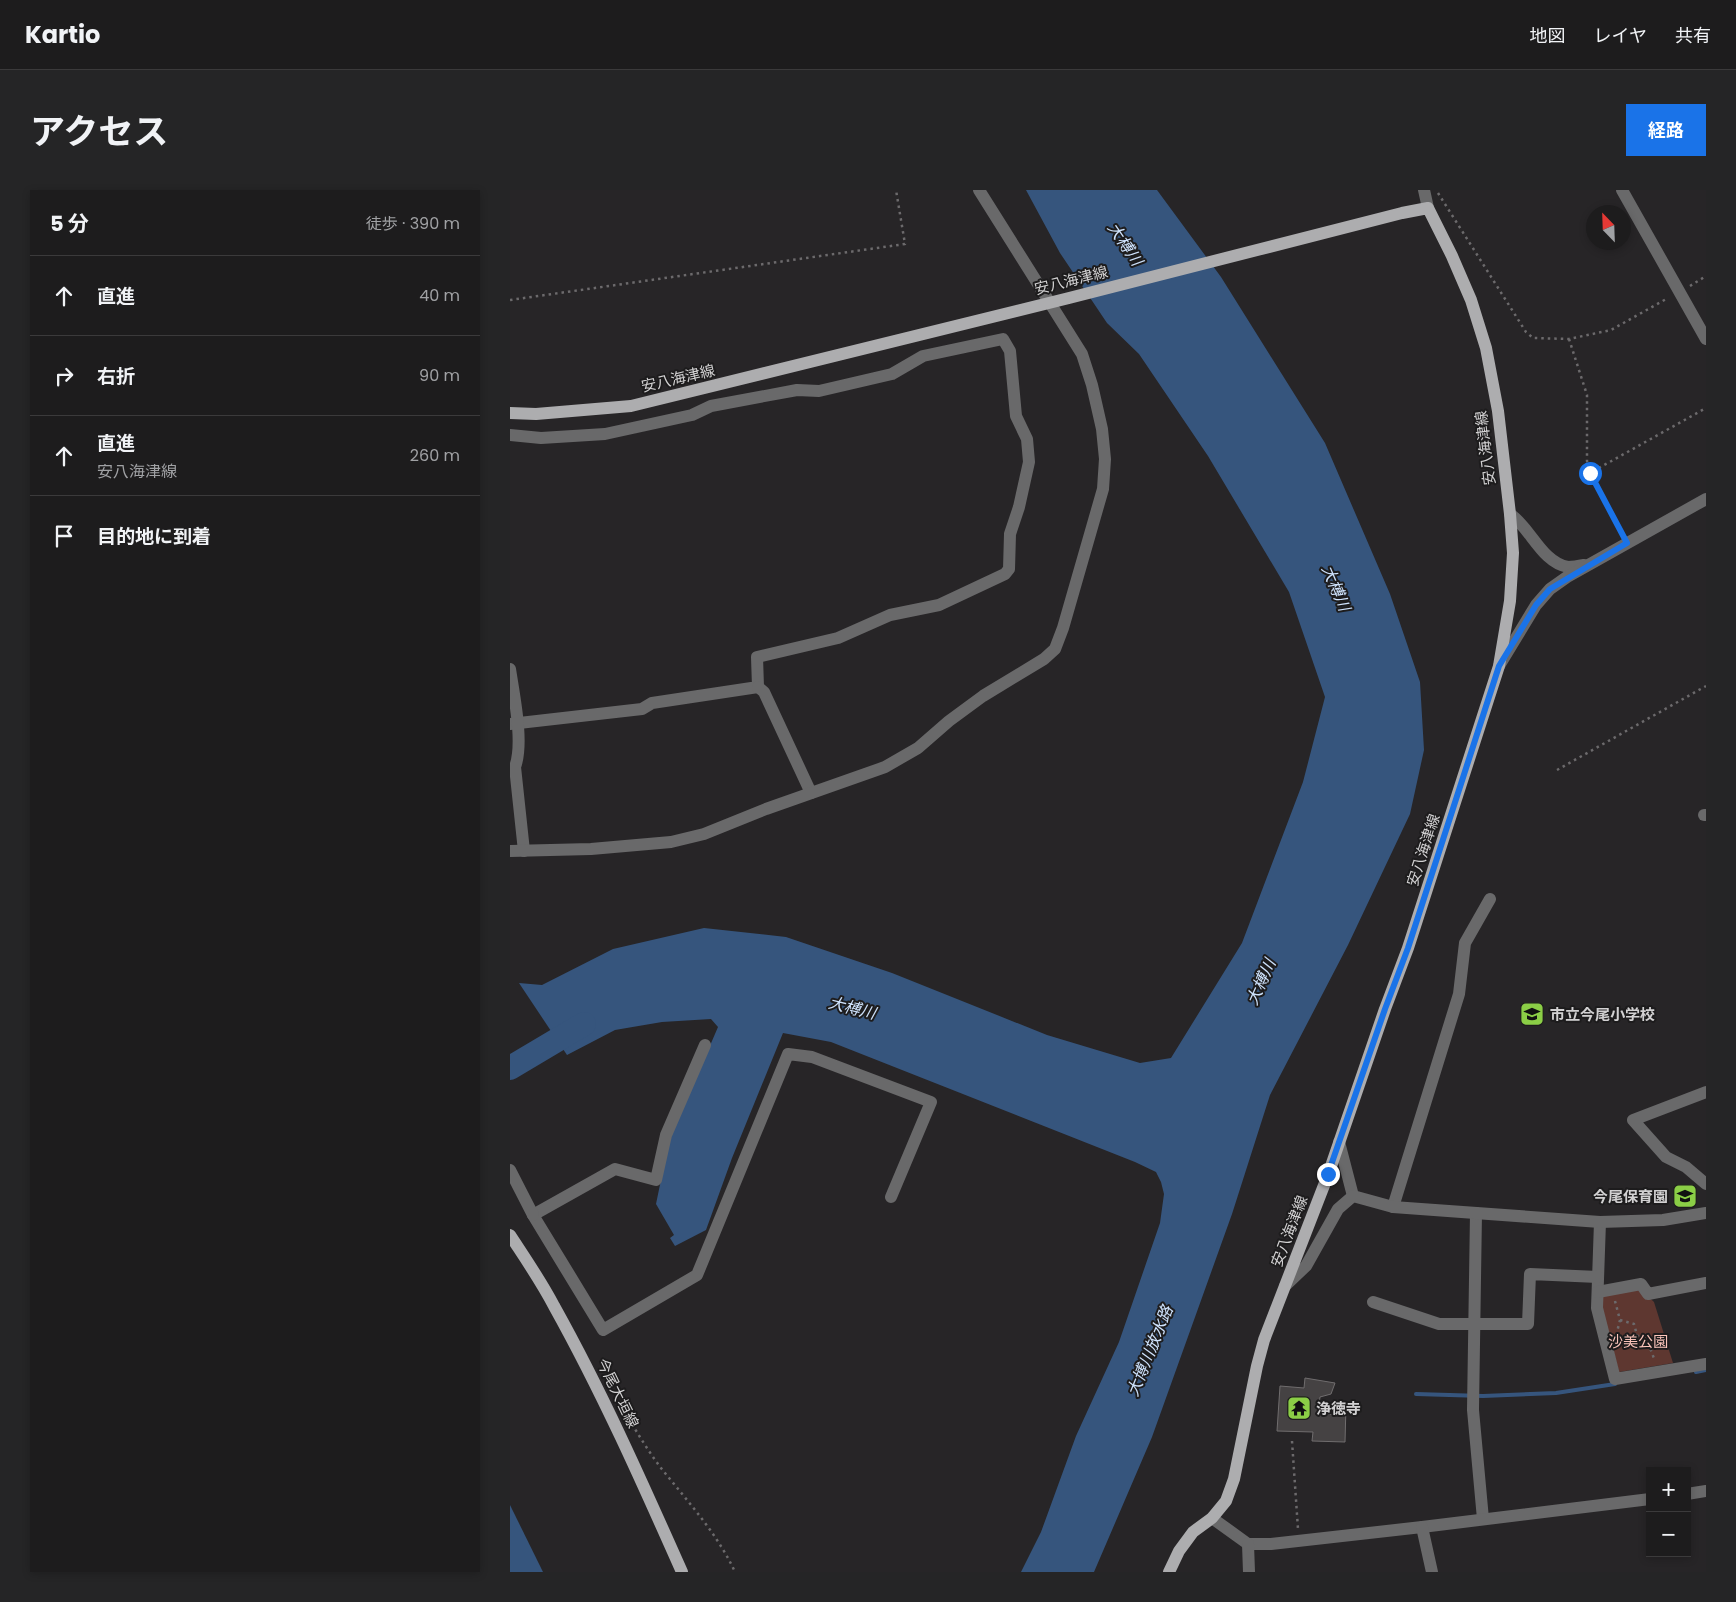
<!DOCTYPE html>
<html lang="ja">
<meta charset="utf-8">
<style>
body{margin:0;font-family:Poppins,"Noto Sans JP",sans-serif;background:#252526;color:#f1f3f6}
.controls{position:absolute;right:15px;bottom:15px;display:grid;overflow:hidden;border-radius:0px;box-shadow:0 2px 8px #0003}
.controls button{width:45px;height:45px;display:grid;place-items:center;padding:0;border:0;border-bottom:1px solid #3b3a3b;background:#1d1c1d;color:#f1f3f6;font:25px sans-serif}
.compass{position:absolute;left:1076px;top:15px;width:45px;height:45px;border-radius:50%;background:#1d1c1d;box-shadow:0 2px 8px #0003;rotate:337deg}
.stop{position:absolute;width:15px;height:15px;margin:-11px;border:4px solid #1a73e8;border-radius:50%;background:#fff}
.stop.end{background:#1a73e8;border-color:#fff;box-shadow:0 1px 5px #0008}
.list{margin:0;padding:0;list-style:none}
h2{display:flex;justify-content:space-between;align-items:center;height:65px;margin:0;padding:0 20px;font-size:21px}
h2 small{font-size:16px;font-weight:400;color:#a0a1a4}
.list li{display:grid;grid-template-columns:32px 1fr auto;gap:15px;align-items:center;box-sizing:border-box;height:80px;padding:0 20px;border-top:1px solid #3b3a3b}
.list b{display:block;font-size:19px;white-space:nowrap}
.list p{margin:0;font-size:16px;white-space:nowrap;color:#a0a1a4}
.list em{font-size:16px;font-style:normal;color:#a0a1a4}
.icon{flex:none;width:28px;height:28px;fill:none;stroke:currentColor;stroke-width:2;stroke-linecap:round;stroke-linejoin:round}
.map{position:relative;flex:none;width:1196px;height:1382px;overflow:hidden;border-radius:0px}
header{display:flex;align-items:center;gap:30px;box-sizing:border-box;height:70px;padding:0 25px;background:#1d1c1d;border-bottom:1px solid #3b3a3b}
header strong{font-size:24px}
nav{display:flex;gap:28px;margin-inline-start:auto;font-size:18px}
.intro{display:flex;align-items:center;justify-content:space-between;box-sizing:border-box;height:120px;padding:0 30px}
h1{margin:0;font-size:35px}
.button{padding:12px 22px;border-radius:0px;background:#1a73e8;color:#fff;font-size:18px;font-weight:700}
main{display:flex;gap:30px;padding:0 30px}
aside{flex:1;background:#1d1c1d;border-radius:0px;box-shadow:0 2px 8px #0003}
.map>svg:first-child{display:block}
.green{fill:#5e3730}
.water{fill:#36557d}
.lines{fill:none;stroke-linecap:round;stroke-linejoin:round}
.stream{stroke:#36557d;stroke-width:4}
.river{stroke:#36557d;stroke-width:24}
.building{fill:#454243;stroke:#706d6e}
.path{stroke:#6c6a6c;stroke-width:2.5;stroke-dasharray:2.5 4;stroke-linecap:butt}
.minor{stroke:#69696a;stroke-width:12}
.major{stroke:#adadaf;stroke-width:12}
.route{stroke:#1a73e8;stroke-width:6}
.labels{text-anchor:middle;dominant-baseline:central;stroke-width:4;stroke-linejoin:round;paint-order:stroke}
.street-label{font-size:15px;fill:#d2d1d2;stroke:#1d1c1d}
.poi-label{font-size:15px;font-weight:bold;fill:#d2d1d2;stroke:#1d1c1d;text-anchor:start}
.park-label{font-size:15px;fill:#fac4ba;stroke:#1d1c1d}
.water-label{font-size:16px;font-style:italic;fill:#cee2fc;stroke:#1d1c1d}
</style>
<header>
<strong>Kartio</strong>
<nav><a>地図</a><a>レイヤ</a><a>共有</a></nav>
</header>
<div class="intro"><h1>アクセス</h1><a class="button">経路</a></div>
<main>
<aside>
<h2>5 分<small>徒歩 · 390 m</small></h2>
<ul class="list">
<li><svg class="icon" aria-label="ahead" viewBox="0 0 24 24"><path d="M12 20V5M6 11l6-6 6 6"/></svg><div><b>直進</b></div><em>40 m</em></li>
<li><svg class="icon" aria-label="right" viewBox="0 0 24 24"><path d="M7 20v-9h11M14 6l5 5-5 5"/></svg><div><b>右折</b></div><em>90 m</em></li>
<li><svg class="icon" aria-label="ahead" viewBox="0 0 24 24"><path d="M12 20V5M6 11l6-6 6 6"/></svg><div><b>直進</b><p>安八海津線</p></div><em>260 m</em></li>
<li><svg class="icon" aria-label="arrive" viewBox="0 0 24 24"><path d="M6 21V4h12l-3 4 3 4H6"/></svg><div><b>目的地に到着</b></div></li>
</ul>
</aside>
<div class="map">
<svg width="1196" height="1382" viewBox="0 0 1196 1382">
<rect width="100%" height="100%" fill="#272527"/>
<path class="green" d="M1129 1098 1144 1112 1163 1173 1109 1182 1092 1118 1093 1106Z"/>
<g class="water">
<path d="M516 0H647L711 87 815 253 880 404 910 492 914 560 900 624 838 755 760 905 722 1024 642 1247 584 1382H511L531 1342 566 1246 609 1152 650 1033 654 1004 651 992 646 982 625 972 321 852 273 843 222 968 196 1040 165 1056 160 1048 164 1045 146 1014 159 951 208 837 201 829 152 832 105 840 57 865 9 793 32 795 103 759 194 738 276 747 382 783 537 845 630 873 661 868 732 753 793 592 815 507 779 402 698 266 629 164 597 133 550 63Z"/>
<path d="M0 1315 33 1382H0Z"/>
</g>
<g class="lines">
<g class="stream">
<path d="M1186 1182 1196 1180"/>
<path d="M906 1204 973 1206 1046 1203 1105 1194"/>
</g>
<path class="river" d="M0 878 74 834"/>
</g>
<path class="building" d="M795 1188 825 1193 821 1204 810 1207 808 1222 823 1225 827 1211 836 1215 835 1252 802 1251 803 1242 767 1241 770 1196 794 1198Z"/>
<g class="lines">
<g class="path">
<path d="M928 3 1016 142 1023 148 1059 149 1101 140 1158 108"/>
<path d="M1180 96 1196 86"/>
<path d="M0 110 395 54 386 0"/>
<path d="M1059 149 1077 205V271L1080 283"/>
<path d="M1112 343 1080 283 1196 218"/>
<path d="M1047 580 1196 496"/>
<path d="M1105 1111 1110 1130 1107 1142"/>
<path d="M1110 1130 1124 1134 1127 1145 1140 1158 1145 1171"/>
<path d="M1107 1145 1111 1148 1127 1145"/>
<path d="M115 1223C127 1242 138 1261 151 1278 178 1312 207 1343 225 1382"/>
<path d="M782 1251 788 1339"/>
</g>
<g class="minor">
<path d="M914 0 918 18"/>
<path d="M1112 0 1196 149"/>
<path d="M0 245 31 248 95 244 182 225 201 216 287 200 309 201 382 184 413 166 493 149 500 161 506 226 517 249 519 272 509 317 500 344 499 379 495 384 429 415 380 425 328 448 247 467 248 497 142 513 132 519 0 534"/>
<path d="M1000 324C1020 337 1032 373 1058 377 1062 377 1069 376 1074 375"/>
<path d="M989 476 1026 415 1040 399 1057 387 1196 309"/>
<path d="M0 479C4 506 14 553 5 577L14 661"/>
<path d="M248 497 254 502 301 603"/>
<path d="M1194 625H1196"/>
<path d="M0 661 81 659 161 652 194 644 256 619 375 577 408 558 439 531 473 506 534 469 545 459 553 438 593 299 595 269 592 239 582 195 572 164 469 0"/>
<path d="M195 855 156 945 146 990 105 979 23 1025 93 1140 187 1085 278 864 302 867 421 912 381 1007"/>
<path d="M1196 902 1123 930 1156 967 1176 977 1196 994"/>
<path d="M829 952 843 1006"/>
<path d="M0 980 23 1025"/>
<path d="M883 1017 949 804 955 753 980 709"/>
<path d="M966 1023 963 1220 973 1329"/>
<path d="M1090 1032 1087 1118 1105 1189 1196 1174"/>
<path d="M775 1096 796 1076 828 1019 843 1006 883 1017 1090 1032 1153 1030 1196 1023"/>
<path d="M1088 1102 1131 1094 1138 1104 1196 1093"/>
<path d="M863 1112 929 1134H1018L1020 1084 1088 1087"/>
<path d="M1177 1304 1196 1301"/>
<path d="M702 1328 738 1354H761L912 1337 1140 1309"/>
<path d="M912 1337 922 1382"/>
<path d="M738 1354 739 1382"/>
</g>
<g class="major">
<path d="M0 223 26 224 121 216 559 108 892 23 918 18 942 66 961 110 976 158 988 221 1000 324 1003 363 1000 411 989 476 898 758 875 819 818 985 754 1150 747 1176 724 1289 716 1311 702 1328 683 1342 669 1361 659 1382"/>
<path d="M0 1045C15 1068 31 1091 44 1116 92 1202 132 1292 172 1382"/>
</g>
</g>
<g class="lines">
<path class="route" d="M818 984 875 819 898 758 989 476 1026 415 1040 399 1117 353 1080 283"/>
</g>
<defs>
<g id="school-square" transform="scale(1.25)"><rect x="-9" y="-9" width="18" height="18" rx="4" fill="#8bce46" stroke="#1d1c1d"/><path d="M0-5L7-2L0 1L-7-2ZM-4 1L0 2.5L4 1V4Q0 6-4 4Z" fill="#111"/></g>
<g id="temple-square" transform="scale(1.25)"><rect x="-9" y="-9" width="18" height="18" rx="4" fill="#8bce46" stroke="#1d1c1d"/><path d="M0-6L5-2H3V0L6.5 2.5H4V6H1.5V3h-3V6H-4V2.5H-6.5L-3 0V-2H-5Z" fill="#111"/></g>
</defs>
<g fill-rule="evenodd">
<use href="#school-square" x="1022" y="824"/>
<use href="#school-square" x="1175" y="1006"/>
<use href="#temple-square" x="789" y="1218"/>
</g>
<g class="labels">
<g class="street-label">
<text transform="translate(561 90) rotate(-14)">安八海津線</text>
<text transform="translate(168 188) rotate(-13)">安八海津線</text>
<text transform="translate(975 258) rotate(-97)">安八海津線</text>
<text transform="translate(913 660) rotate(-72)">安八海津線</text>
<text transform="translate(779 1041) rotate(-69)">安八海津線</text>
<text transform="translate(108 1203) rotate(64)">今尾大垣線</text>
</g>
<g class="poi-label">
<text x="1040" y="824">市立今尾小学校</text>
<text x="1158" y="1006" text-anchor="end">今尾保育園</text>
<text x="806" y="1218">浄徳寺</text>
</g>
<g class="park-label">
<text x="1128" y="1151">沙美公園</text>
</g>
<g class="water-label">
<text transform="translate(615 54) rotate(56)">大榑川</text>
<text transform="translate(826 398) rotate(67)">大榑川</text>
<text transform="translate(751 792) rotate(-66)">大榑川</text>
<text transform="translate(342 818) rotate(14)">大榑川</text>
<text transform="translate(640 1161) rotate(-68)">大博川放水路</text>
</g>
</g>
</svg>
<div class="controls">
<button>+</button>
<button>−</button>
</div>
<svg class="compass" viewBox="-18 -18 36 36"><path d="M0-13l5 13h-10z" fill="#e53935"/><path d="M0 13l5-13h-10z" fill="#a0a1a4"/></svg>
<div class="stop" style="left:1080px;top:283px"></div>
<div class="stop end" style="left:818px;top:984px"></div>
</div>
</main>
